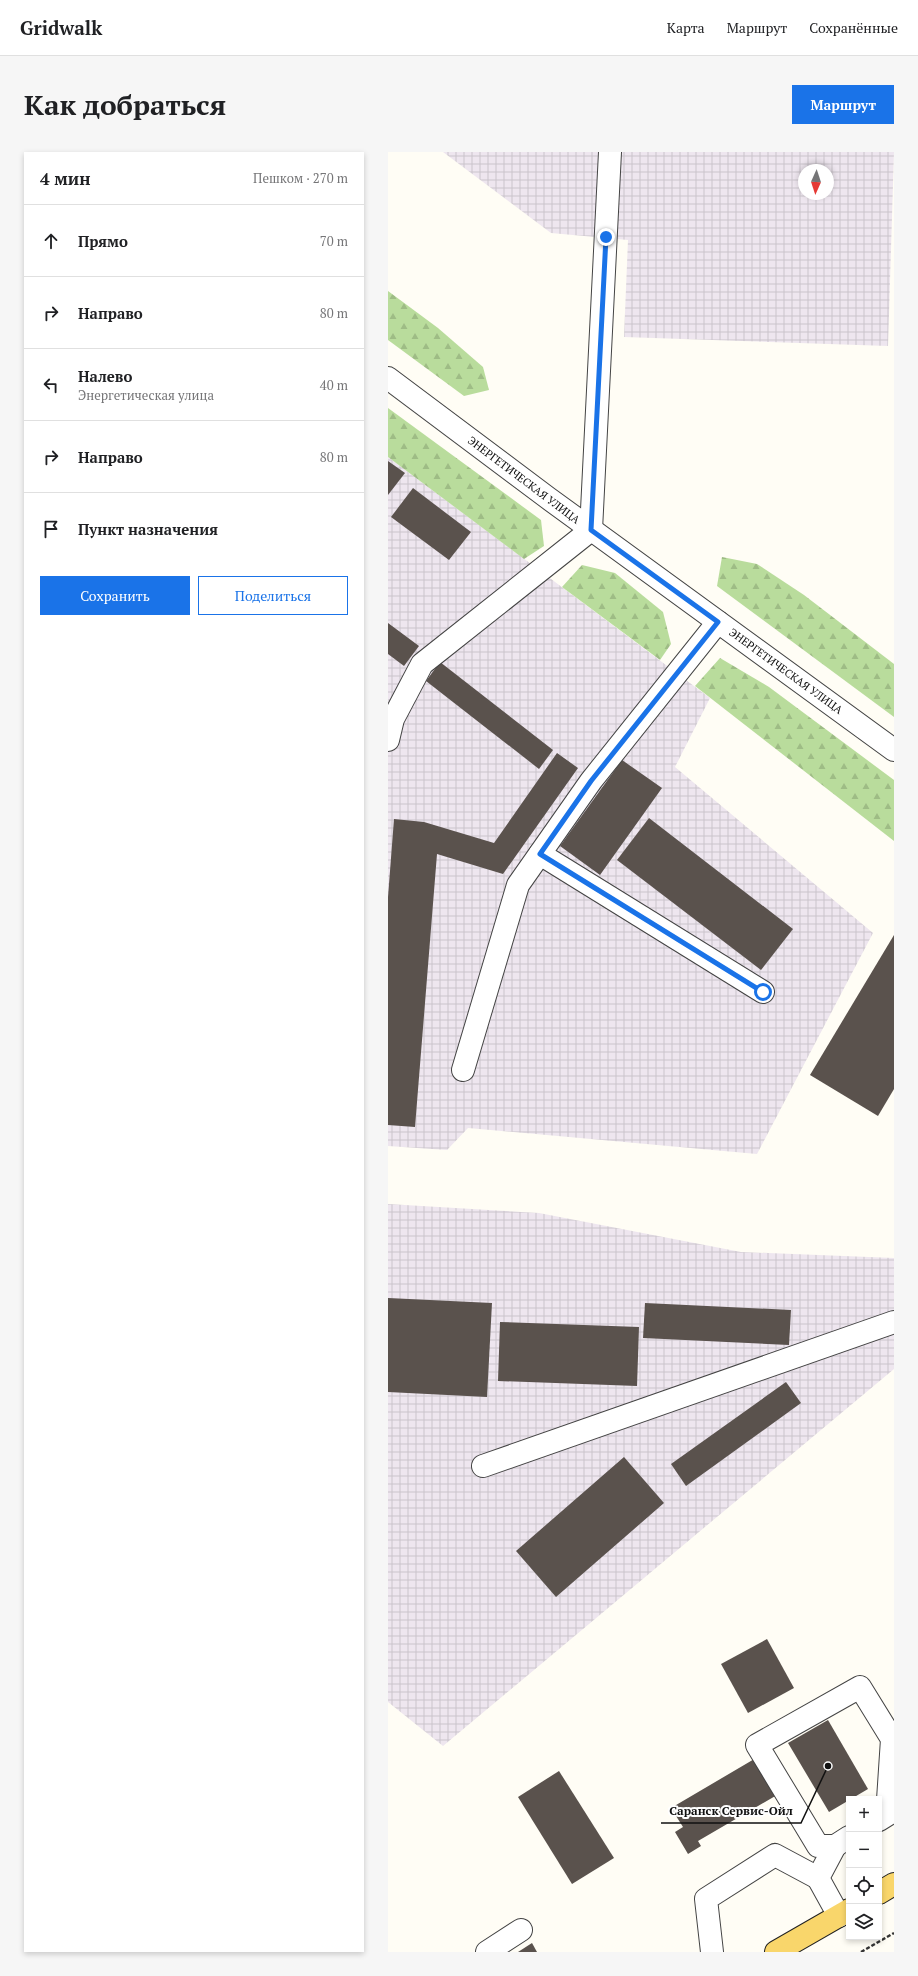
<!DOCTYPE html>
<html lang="ru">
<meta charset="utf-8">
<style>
body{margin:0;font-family:"PT Serif",serif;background:#f6f6f6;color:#202124}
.controls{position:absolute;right:12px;bottom:12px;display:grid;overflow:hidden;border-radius:0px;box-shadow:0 2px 6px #0003}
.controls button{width:36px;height:36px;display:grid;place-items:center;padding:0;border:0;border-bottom:1px solid #e0e0e0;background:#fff;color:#202124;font:20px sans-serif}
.compass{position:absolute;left:410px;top:12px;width:36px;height:36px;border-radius:50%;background:#fff;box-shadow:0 2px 6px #0003;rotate:183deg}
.stop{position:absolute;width:12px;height:12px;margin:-9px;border:3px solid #1a73e8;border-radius:50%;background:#fff}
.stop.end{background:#1a73e8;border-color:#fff;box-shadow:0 1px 4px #0008}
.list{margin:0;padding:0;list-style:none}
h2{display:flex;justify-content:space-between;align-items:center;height:52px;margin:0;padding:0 16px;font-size:17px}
h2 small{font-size:13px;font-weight:400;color:#757577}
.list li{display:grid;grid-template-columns:26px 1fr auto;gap:12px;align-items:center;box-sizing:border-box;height:72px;padding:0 16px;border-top:1px solid #e0e0e0}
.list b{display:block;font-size:15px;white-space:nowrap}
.list p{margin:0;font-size:13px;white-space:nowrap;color:#757577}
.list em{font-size:13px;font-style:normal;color:#757577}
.actions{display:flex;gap:8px;padding:12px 16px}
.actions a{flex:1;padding:9px 0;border:1px solid #1a73e8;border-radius:0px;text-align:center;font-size:14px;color:#1a73e8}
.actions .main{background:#1a73e8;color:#fff}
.icon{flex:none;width:22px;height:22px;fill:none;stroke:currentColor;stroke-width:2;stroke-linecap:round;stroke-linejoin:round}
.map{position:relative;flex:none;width:506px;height:1800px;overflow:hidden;border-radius:0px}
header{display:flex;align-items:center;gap:24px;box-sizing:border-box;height:56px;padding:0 20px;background:#fff;border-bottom:1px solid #e0e0e0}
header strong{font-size:19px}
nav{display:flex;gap:22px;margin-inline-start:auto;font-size:14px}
.intro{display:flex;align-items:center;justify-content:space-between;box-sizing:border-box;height:96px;padding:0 24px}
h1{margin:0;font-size:28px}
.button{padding:10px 18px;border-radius:0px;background:#1a73e8;color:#fff;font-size:14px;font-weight:700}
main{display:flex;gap:24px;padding:0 24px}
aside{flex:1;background:#fff;border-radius:0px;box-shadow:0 2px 6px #0003}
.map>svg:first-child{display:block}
.industrial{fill:url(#industrial-grid);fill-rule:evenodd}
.forest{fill:url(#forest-firs)}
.building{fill:#5a524d}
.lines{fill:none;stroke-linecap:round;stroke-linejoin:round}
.minor-casing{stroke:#444;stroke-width:24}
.major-casing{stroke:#222;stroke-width:24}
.path{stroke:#333;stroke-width:2.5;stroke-dasharray:4 2;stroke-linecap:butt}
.minor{stroke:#fff;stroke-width:22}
.major{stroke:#f9d66b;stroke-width:22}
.route{stroke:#1a73e8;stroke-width:5}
.labels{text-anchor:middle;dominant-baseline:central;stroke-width:4;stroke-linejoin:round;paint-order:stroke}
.street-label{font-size:11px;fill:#111;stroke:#fff}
.leader{fill:none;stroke:#111;stroke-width:1.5}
.callout-dot{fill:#111;stroke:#fff;stroke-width:1.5}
.callout-label{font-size:12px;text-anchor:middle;font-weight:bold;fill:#111;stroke:#fff;stroke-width:4;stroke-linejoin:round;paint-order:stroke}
</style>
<header>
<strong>Gridwalk</strong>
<nav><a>Карта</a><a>Маршрут</a><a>Сохранённые</a></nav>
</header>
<div class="intro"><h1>Как добраться</h1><a class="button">Маршрут</a></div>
<main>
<aside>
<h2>4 мин<small>Пешком · 270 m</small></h2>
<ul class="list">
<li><svg class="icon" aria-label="ahead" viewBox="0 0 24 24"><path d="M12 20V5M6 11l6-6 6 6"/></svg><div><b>Прямо</b></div><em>70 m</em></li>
<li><svg class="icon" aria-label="right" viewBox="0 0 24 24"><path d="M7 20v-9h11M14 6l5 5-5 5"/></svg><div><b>Направо</b></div><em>80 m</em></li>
<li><svg class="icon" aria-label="left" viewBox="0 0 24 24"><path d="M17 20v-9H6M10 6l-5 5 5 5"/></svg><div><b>Налево</b><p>Энергетическая улица</p></div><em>40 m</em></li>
<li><svg class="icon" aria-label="right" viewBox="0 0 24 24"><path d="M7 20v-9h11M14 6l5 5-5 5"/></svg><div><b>Направо</b></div><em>80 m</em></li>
<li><svg class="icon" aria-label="arrive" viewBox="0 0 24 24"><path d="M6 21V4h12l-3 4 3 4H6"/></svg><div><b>Пункт назначения</b></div></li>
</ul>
<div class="actions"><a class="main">Сохранить</a><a>Поделиться</a></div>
</aside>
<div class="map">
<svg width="506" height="1800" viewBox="0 0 506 1800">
<defs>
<pattern id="industrial-grid" width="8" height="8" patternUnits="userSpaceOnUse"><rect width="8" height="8" fill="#eee6ef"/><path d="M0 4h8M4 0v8" fill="none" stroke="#cbc4cc"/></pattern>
<pattern id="forest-firs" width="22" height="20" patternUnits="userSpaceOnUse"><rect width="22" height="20" fill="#b9dc9c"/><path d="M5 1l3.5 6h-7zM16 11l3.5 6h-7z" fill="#9ebc85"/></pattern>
</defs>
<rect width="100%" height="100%" fill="#fffdf5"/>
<g class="industrial">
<path d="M55 0H506L500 194 236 185 240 88 163 81ZM416 18H440V42H416Z"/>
<path d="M0 305 322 546 287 615 485 781 369 1002 80 976 59 998 0 994Z"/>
<path d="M0 1052 151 1061 353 1100 506 1106V1217L55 1594 0 1550Z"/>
</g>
<g class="forest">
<path d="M0 139 50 176 95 215 101 238 76 244 0 188Z"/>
<path d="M0 256 153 368 156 394 136 407 0 305Z"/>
<path d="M334 405 369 412 416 443 506 512V565L329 434Z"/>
<path d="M194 413 227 421 275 460 283 492 272 508 174 435Z"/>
<path d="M332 506 381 535 506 628V689L307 534Z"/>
</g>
<g class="building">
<path d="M0 309 17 321 0 343Z"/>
<path d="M25 336 83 380 61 408 3 365Z"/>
<path d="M0 471 31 494 16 514 0 502Z"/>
<path d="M52 510 165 598 151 617 38 529Z"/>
<path d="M169 601 190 616 115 722 49 702 27 975 0 973V745L6 667 36 670 106 691Z"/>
<path d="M234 608 274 636 212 723 172 694Z"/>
<path d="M261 666 405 777 373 818 229 708Z"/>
<path d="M506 783V937L490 964 422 923Z"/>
<path d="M0 1146 104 1151 99 1245 0 1240Z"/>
<path d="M257 1151 403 1158 401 1193 255 1186Z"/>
<path d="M112 1170 251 1175 249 1234 110 1229Z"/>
<path d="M398 1230 413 1251 298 1334 283 1312Z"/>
<path d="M236 1305 276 1351 168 1445 128 1399Z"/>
<path d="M379 1487 406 1536 360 1561 333 1512Z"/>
<path d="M440 1568 480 1637 441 1660 400 1591Z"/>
<path d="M368 1606 389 1643 310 1689 313 1694 300 1702 287 1680 295 1675 283 1656Z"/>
<path d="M171 1619 226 1706 184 1732 130 1645Z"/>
<path d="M144 1791 149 1800H130Z"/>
</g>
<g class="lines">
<g class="minor-casing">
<g id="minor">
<path d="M0 226 160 346 506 598"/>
<path d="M0 588 5 567 34 512 203 378 222 0"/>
<path d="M152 702 375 840"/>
<path d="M75 918 130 733 203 629 330 470"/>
<path d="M95 1314 506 1170"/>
<path d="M461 1685 447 1694H430L369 1593 472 1535 504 1587 499 1663 491 1668"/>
<path d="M447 1694 430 1726 451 1764"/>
<path d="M99 1800 133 1778"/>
<path d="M324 1800 318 1747 387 1703 430 1726"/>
</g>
</g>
<g class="major-casing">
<g id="major">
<path d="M491 1741 506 1732"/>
<path d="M388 1800 461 1758"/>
</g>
</g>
<path class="path" d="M473 1800 506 1781"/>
<use href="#minor" class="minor"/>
<use href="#major" class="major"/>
</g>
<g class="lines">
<path class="route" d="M218 85 203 378 330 470 203 629 152 702 375 840"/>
</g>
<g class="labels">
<g class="street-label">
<text transform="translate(136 328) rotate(37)">ЭНЕРГЕТИЧЕСКАЯ УЛИЦА</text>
<text transform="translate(398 519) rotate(36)">ЭНЕРГЕТИЧЕСКАЯ УЛИЦА</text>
</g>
</g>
<path class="leader" d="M440 1614L413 1671H273"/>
<circle class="callout-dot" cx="440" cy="1614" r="4"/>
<g class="callout-label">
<text x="343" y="1663">Саранск Сервис-Ойл</text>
</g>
</svg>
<div class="controls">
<button>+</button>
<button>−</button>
<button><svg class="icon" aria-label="locate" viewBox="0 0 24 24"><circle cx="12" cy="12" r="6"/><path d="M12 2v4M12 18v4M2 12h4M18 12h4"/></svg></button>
<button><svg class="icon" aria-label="layers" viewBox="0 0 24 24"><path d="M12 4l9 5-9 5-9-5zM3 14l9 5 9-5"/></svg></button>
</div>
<svg class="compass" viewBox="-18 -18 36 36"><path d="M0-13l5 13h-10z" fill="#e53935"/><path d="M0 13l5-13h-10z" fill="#757577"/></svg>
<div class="stop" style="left:375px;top:840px"></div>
<div class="stop end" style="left:218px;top:85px"></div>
</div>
</main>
